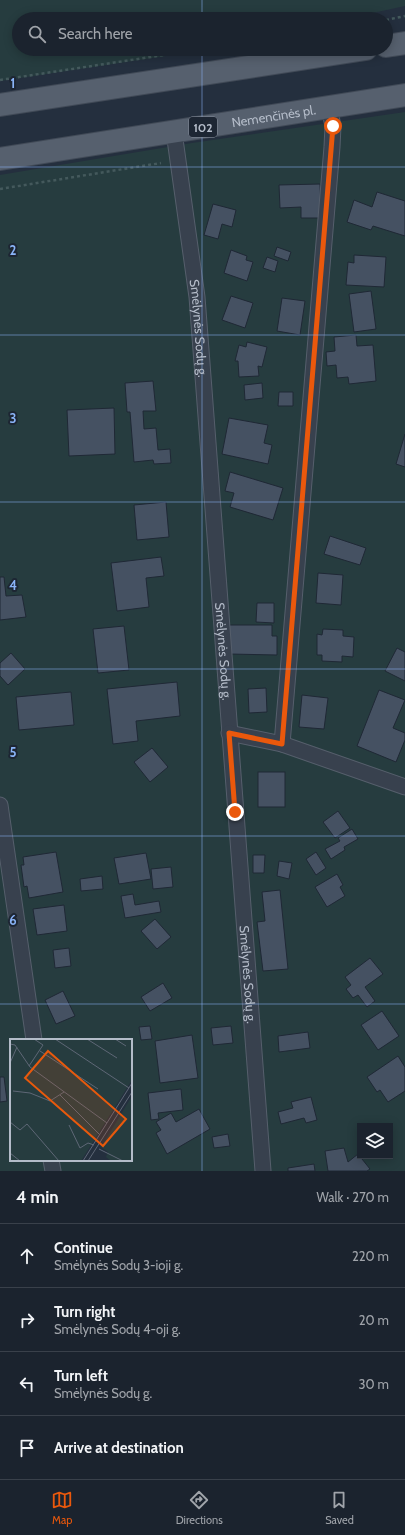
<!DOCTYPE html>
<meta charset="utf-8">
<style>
body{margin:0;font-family:Cabin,sans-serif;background:#242b36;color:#f1f3f6}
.controls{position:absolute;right:12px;bottom:12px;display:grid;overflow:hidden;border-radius:0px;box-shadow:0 2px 10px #0003}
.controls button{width:36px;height:36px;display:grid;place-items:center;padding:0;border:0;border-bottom:1px solid #39404a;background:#1b232e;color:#f1f3f6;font:20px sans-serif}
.stop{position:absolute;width:12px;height:12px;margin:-9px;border:3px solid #ea580c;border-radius:50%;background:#fff}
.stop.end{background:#ea580c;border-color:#fff;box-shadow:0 1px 4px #0008}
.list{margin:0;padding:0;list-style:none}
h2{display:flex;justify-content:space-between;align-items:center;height:52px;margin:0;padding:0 16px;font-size:17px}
h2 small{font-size:13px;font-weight:400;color:#a0a4aa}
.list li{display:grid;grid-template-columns:26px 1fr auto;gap:12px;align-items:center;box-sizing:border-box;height:64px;padding:0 16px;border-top:1px solid #39404a}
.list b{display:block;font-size:15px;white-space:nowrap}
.list p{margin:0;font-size:13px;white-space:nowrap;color:#a0a4aa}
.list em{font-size:13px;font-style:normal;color:#a0a4aa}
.icon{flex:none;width:22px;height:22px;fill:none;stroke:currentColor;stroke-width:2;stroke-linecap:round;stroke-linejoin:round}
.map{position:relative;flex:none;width:405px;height:1171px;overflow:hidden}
.search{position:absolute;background:#1b232e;box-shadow:0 2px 10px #0003;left:12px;right:12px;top:12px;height:44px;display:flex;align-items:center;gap:10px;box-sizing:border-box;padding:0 14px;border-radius:22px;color:#a0a4aa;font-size:15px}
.sheet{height:308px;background:#1b232e}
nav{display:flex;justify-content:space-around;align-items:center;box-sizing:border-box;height:56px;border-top:1px solid #39404a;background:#1b232e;font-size:11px;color:#a0a4aa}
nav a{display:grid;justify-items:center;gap:2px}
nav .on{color:#ea580c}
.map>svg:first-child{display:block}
.green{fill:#263c3f;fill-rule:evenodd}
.building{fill:#455162;stroke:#1f2835}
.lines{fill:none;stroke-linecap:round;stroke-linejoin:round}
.street-casing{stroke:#565f6c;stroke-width:17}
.primary-casing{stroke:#414a57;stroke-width:24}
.path{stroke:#44595c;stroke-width:2.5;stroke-dasharray:3 3;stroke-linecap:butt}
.street{stroke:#38414e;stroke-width:15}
.primary{stroke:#56606e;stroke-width:22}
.route{stroke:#ea580c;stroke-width:5}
.grid{fill:none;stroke:#8ab4f8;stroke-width:1;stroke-opacity:0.55}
.labels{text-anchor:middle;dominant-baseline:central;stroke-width:4;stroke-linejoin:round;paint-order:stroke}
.shield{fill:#1d2633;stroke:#878f9c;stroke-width:1}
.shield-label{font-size:12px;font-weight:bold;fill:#b4bcc9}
.street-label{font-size:13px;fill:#b4bcc9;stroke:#1d2633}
.inset-road{fill:none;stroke:#5e6776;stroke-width:1}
.view{fill:#e8590c;fill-opacity:0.15;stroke:#e8590c;stroke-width:2}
.inset-edge{fill:none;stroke:#b4bcc9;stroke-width:2}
.grid-label{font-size:13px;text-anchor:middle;font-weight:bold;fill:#8ab4f8;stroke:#1d2633;stroke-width:4;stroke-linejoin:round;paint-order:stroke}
</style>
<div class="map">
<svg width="405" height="1171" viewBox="0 0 405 1171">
<rect width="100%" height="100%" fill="#242f3e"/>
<g class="green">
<path d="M0 0H405V6L345 19H19V49H201L179 54 0 81Z"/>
<path d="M405 112V1171H0V175L192 143ZM11 1040H131V1160H11ZM360 1126H390V1156H360Z"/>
</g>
<g class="building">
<path d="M320 184 321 218H301V207L280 208 279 185Z"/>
<path d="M377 192 405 201V236L373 226 371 230 347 222 354 200 372 207Z"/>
<path d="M213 204 236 210 232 227 222 224 218 239 204 235Z"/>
<path d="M277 247 291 252 288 261 274 256Z"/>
<path d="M231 250 247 256 246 260 253 262 247 281 224 273Z"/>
<path d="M354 255 386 257 384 287 346 285 348 262 354 263Z"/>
<path d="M267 257 278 261 275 272 263 268Z"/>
<path d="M371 291 376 329 354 332 349 294Z"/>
<path d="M231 296 253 303 245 328 222 320Z"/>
<path d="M282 298 305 301 300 335 277 331Z"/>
<path d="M356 335 357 346 373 345 376 381 349 384 348 377 337 378 336 365 327 366 326 352 335 351 334 337Z"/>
<path d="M247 342 267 347 262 367 258 366 259 376 239 377 238 361H235L239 345 246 347Z"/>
<path d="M153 381 156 411H143L144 429 156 428 158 450 170 449 171 463 154 464 153 460 134 462 130 412H127L125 383Z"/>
<path d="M262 383 263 398 245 400 244 385Z"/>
<path d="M279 392H293V406H278Z"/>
<path d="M114 408 115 454 69 456 67 410Z"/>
<path d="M229 418 268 425 264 443 272 445 268 464 222 454Z"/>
<path d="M405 434V467L396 464Z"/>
<path d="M230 472 283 488 273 520 230 507 234 493 225 491Z"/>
<path d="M166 502 169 537 137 540 134 505Z"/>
<path d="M330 536 366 548 360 565 324 554Z"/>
<path d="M161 557 164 576 146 578 149 607 117 611 111 563Z"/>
<path d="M318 573 343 575 341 605 316 603Z"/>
<path d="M0 577H4L6 596 22 595 26 617 0 620Z"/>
<path d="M257 603H274V623L256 622Z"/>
<path d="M229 625H272V636H277V655L229 654Z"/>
<path d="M124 626 129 670 98 673 93 629Z"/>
<path d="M323 629 343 630V636L354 637 353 657 342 656V662L322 661V655H317V634L322 635Z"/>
<path d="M397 648 405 652V681L385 671Z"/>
<path d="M11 653 25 669 8 685 0 676V663Z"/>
<path d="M177 682 180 716 136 721 138 741 113 744 107 689Z"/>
<path d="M266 688 267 712 249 713 248 689Z"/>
<path d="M379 690 405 700 393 728 405 733V740L396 762 357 746Z"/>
<path d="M71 692 74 725 19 730 16 697Z"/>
<path d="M302 695 328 698 324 729 299 727Z"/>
<path d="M152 748 168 767 150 782 134 762Z"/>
<rect x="258" y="772" width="27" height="35"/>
<path d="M338 811 350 828 335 838 323 822Z"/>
<path d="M352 829 358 839 344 847 345 850 331 859 325 849 340 841 338 838Z"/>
<path d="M56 852 63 892 29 898 27 886 24 887 21 865H24L23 857Z"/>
<path d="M316 852 326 868 316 875 306 859Z"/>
<path d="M146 853 151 879 119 884 114 858Z"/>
<path d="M253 855H265L264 873H253Z"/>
<path d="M279 861 292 863 289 879 277 876Z"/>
<path d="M171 867 173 887 153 889 151 869Z"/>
<path d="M337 874 343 885 340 887 345 896 327 907 315 887Z"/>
<path d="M102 876 103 889 81 891 80 879Z"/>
<path d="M280 890 288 969 263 971 257 922 265 921 262 892Z"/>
<path d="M133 894 135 905 159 901 161 912 125 918 121 896Z"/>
<path d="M64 905 67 931 37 935 33 909Z"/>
<path d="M155 919 171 937 157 949 141 931Z"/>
<path d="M69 948 71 966 55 968 53 950Z"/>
<path d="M370 958 383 974 365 987 375 1001 367 1007 358 995 353 998 346 989 351 985 345 977Z"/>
<path d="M163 983 172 998 150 1011 141 997Z"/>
<path d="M63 991 75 1016 56 1024 45 1000Z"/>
<path d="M382 1011 399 1036 378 1050 361 1025Z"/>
<path d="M150 1026 152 1039 141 1040 139 1027Z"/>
<path d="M231 1026 233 1043 213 1045 211 1028Z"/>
<path d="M308 1032 310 1048 279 1052 278 1036Z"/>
<path d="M192 1035 198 1078 160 1083 155 1041Z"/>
<path d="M398 1056 405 1067V1091L388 1102 380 1090 377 1092 367 1077Z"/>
<path d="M0 1077H4L7 1101 0 1102Z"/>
<path d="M181 1089 183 1110 158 1113 159 1119 151 1120 148 1093Z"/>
<path d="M311 1097 317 1120 306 1123 304 1118 281 1124 278 1112 293 1108 291 1102Z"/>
<path d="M199 1109 210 1129 167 1154 156 1133 161 1130 156 1122 171 1113 176 1122Z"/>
<path d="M228 1134 230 1146 214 1148 212 1137Z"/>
<path d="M344 1148 348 1162 358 1154 370 1169 367 1171H328L325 1151Z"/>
<path d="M314 1164 315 1171H288V1168Z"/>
</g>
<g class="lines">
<g class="street-casing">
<g id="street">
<path id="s1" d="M174 132 197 297 263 1171"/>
<path d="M229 733 282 744 405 787"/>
<path d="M282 744 332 147 333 126 329 107"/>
<path d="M0 805 34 1040"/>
<path d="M51 1160 53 1171"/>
</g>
</g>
<g class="primary-casing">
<g id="primary">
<path d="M386 46 405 43"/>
<path d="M0 105 366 49"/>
<path id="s2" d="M0 159 405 95"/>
</g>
</g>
<g class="path">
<path d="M386 20 405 16"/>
<path d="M0 80 203 49"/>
<path d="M0 189 161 163"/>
</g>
<use href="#street" class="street"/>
<use href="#primary" class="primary"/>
</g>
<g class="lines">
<path class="route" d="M235 812 229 733 282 744 333 126"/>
</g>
<path class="grid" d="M202 0V19M202 49V1171M0 167H405M0 335H405M0 502H405M0 669H405M0 836H405M0 1004H405"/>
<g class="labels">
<rect class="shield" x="189" y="117" width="28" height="20" rx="3"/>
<g class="shield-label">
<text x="203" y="127">102</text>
</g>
<g class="street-label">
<text stroke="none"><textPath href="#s2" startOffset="277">Nemenčinės pl.</textPath></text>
<text stroke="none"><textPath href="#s1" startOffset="198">Smėlynės Sodų g.</textPath></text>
<text stroke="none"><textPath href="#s1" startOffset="522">Smėlynės Sodų g.</textPath></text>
<text stroke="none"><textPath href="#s1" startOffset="846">Smėlynės Sodų g.</textPath></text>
</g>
</g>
<g transform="translate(10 1039)">
<rect width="122" height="122" fill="#242f3e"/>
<path d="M0 0H122V41L71 122H0ZM122 57V122H101L96 118 98 113 91 108Z" fill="#263c3f"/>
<path class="inset-road" d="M45 0 119 49M77 0 107 19M105 0 116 7M0 5 5 6 20 28 97 84M30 12 88 50M0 24 7 8M19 27 33 6 24 0M3 52 20 54 40 62 54 53M50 56 90 96M0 83 10 91 17 85 49 122M59 86 70 109 78 104 84 106M89 110 113 122M0 114 10 122M73 122 122 44M78 122 122 53"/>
<path class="view" d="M38 12 116 80 93 107 15 39Z"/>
<rect width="122" height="122" class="inset-edge"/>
</g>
<g class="grid-label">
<text x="13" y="88">1</text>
<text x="13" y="255">2</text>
<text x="13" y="423">3</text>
<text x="13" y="590">4</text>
<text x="13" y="757">5</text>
<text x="13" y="925">6</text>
</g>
</svg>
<div class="controls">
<button><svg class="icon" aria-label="layers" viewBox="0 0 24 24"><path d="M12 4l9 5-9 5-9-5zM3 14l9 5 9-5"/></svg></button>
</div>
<div class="stop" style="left:333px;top:126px"></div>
<div class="stop end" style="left:235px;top:812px"></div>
<div class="search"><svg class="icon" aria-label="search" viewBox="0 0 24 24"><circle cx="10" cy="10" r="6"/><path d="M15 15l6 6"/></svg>Search here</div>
</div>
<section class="sheet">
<h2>4 min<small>Walk · 270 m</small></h2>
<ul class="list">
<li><svg class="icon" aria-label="ahead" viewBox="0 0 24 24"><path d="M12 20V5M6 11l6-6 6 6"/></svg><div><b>Continue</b><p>Smėlynės Sodų 3-ioji g.</p></div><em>220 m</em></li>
<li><svg class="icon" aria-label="right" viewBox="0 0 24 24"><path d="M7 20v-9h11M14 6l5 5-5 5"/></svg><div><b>Turn right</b><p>Smėlynės Sodų 4-oji g.</p></div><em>20 m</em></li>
<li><svg class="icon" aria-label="left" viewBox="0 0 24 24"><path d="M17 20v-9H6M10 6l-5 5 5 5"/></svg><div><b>Turn left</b><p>Smėlynės Sodų g.</p></div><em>30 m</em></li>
<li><svg class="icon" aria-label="arrive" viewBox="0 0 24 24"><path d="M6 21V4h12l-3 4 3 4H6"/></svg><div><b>Arrive at destination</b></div></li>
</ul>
</section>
<nav>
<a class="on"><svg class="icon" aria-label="map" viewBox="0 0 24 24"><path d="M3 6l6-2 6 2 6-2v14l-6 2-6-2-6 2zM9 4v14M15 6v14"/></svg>Map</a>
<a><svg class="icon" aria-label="directions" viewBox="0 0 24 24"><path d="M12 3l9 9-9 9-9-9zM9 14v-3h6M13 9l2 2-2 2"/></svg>Directions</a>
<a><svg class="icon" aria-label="saved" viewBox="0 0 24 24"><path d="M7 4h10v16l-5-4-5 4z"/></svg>Saved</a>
</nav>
